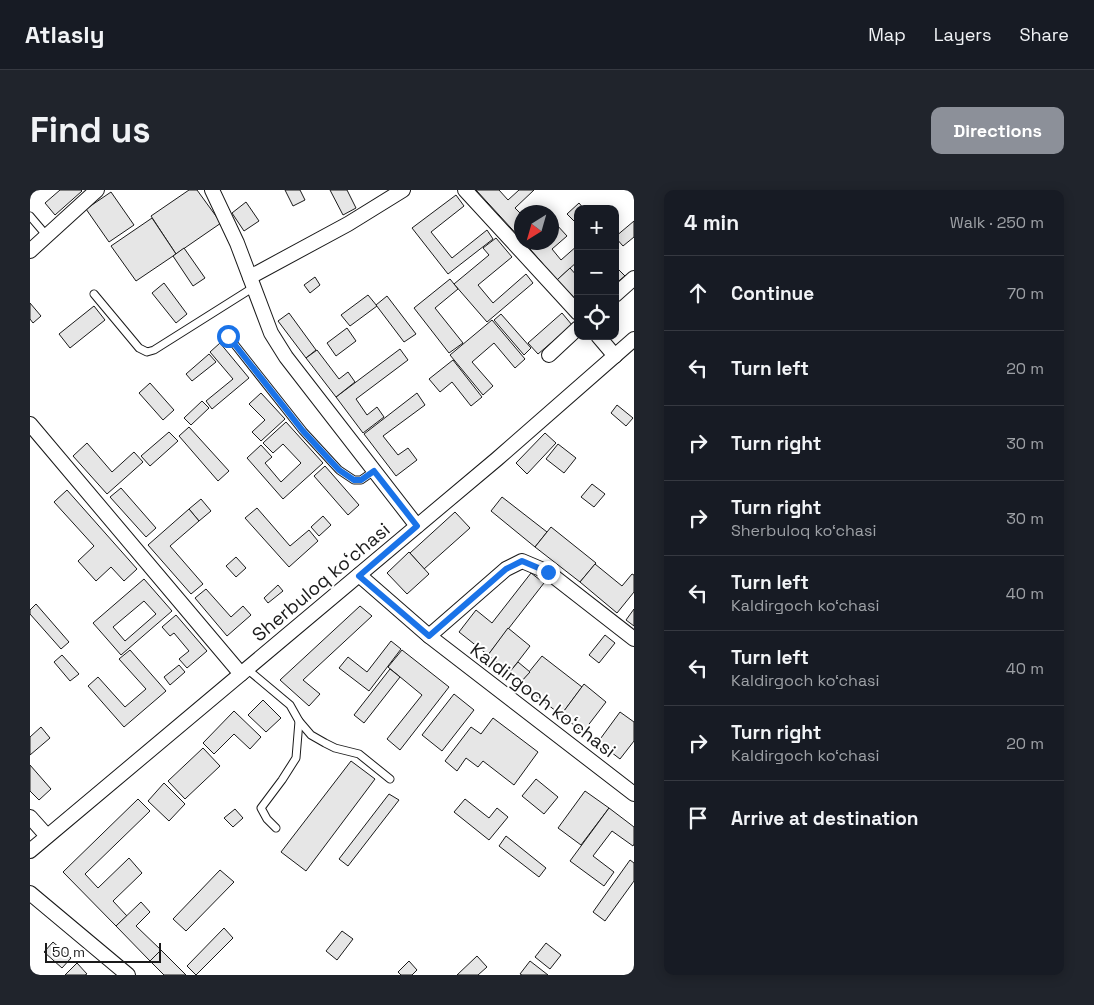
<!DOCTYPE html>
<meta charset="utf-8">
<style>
body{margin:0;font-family:"Space Grotesk",sans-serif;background:#20242c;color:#f1f3f6}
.controls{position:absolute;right:15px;top:15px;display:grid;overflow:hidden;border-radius:10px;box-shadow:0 2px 12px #0003}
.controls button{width:45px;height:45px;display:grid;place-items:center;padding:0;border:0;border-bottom:1px solid #363941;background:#171b24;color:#f1f3f6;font:25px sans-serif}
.compass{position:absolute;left:484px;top:15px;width:45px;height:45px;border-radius:50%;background:#171b24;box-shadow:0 2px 12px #0003;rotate:217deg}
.scale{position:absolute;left:15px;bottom:12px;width:116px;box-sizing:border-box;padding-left:5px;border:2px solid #1a1a1a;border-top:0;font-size:14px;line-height:18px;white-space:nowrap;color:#1a1a1a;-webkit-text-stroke:4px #fff;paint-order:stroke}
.stop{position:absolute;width:15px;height:15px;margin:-11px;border:4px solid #1a73e8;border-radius:50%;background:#fff}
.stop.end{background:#1a73e8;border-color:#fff;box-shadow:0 1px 5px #0008}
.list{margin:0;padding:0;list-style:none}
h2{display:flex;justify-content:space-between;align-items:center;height:65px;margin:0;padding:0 20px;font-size:21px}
h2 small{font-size:16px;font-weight:400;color:#9ea1a6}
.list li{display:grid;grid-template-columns:32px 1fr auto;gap:15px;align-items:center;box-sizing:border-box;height:75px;padding:0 20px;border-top:1px solid #363941}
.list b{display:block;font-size:19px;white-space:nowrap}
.list p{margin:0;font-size:16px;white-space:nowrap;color:#9ea1a6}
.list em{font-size:16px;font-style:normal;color:#9ea1a6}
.icon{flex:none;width:28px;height:28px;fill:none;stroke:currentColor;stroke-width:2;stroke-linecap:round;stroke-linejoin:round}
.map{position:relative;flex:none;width:604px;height:785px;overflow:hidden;border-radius:10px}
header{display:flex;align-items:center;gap:30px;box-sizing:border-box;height:70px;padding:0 25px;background:#171b24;border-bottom:1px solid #363941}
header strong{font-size:24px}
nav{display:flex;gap:28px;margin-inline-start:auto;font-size:18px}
.intro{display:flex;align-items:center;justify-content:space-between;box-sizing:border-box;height:120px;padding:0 30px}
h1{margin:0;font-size:35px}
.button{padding:12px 22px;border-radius:10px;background:#8c9099;color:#fff;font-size:18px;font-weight:700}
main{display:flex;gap:30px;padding:0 30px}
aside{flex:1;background:#171b24;border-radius:10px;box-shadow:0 2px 12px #0003}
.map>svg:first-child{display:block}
.building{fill:#e6e6e6;stroke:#1a1a1a;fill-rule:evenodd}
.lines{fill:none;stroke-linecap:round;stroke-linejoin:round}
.lane-casing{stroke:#1a1a1a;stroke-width:9}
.street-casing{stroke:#1a1a1a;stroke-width:16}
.lane{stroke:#fff;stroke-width:7}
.street{stroke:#fff;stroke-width:14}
.route{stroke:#1a73e8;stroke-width:6}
.labels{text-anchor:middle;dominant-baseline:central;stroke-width:4;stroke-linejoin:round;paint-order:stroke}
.street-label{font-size:19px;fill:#1a1a1a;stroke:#fff}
</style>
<header>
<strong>Atlasly</strong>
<nav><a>Map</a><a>Layers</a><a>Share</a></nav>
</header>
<div class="intro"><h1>Find us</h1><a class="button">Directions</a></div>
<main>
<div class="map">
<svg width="604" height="785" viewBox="0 0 604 785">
<rect width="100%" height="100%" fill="#fff"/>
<g class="building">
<path d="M30 0H51L52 1 25 25 15 13Z"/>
<path d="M159 0H167L191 33 146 64 121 26Z"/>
<path d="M255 0H270L275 10 263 16Z"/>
<path d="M300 0H317L326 18 313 25Z"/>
<path d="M446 0H469L478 10 489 0H504L485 18 492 25V50Z"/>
<path d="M81 2 104 35 79 52 56 19Z"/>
<path d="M426 5 434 16 401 42 422 68 457 40 463 49 418 84 382 38Z"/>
<path d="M216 12 229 31 214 41 202 23Z"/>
<path d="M549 13 554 19H548V35L537 24Z"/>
<path d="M122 28 146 64 106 91 81 56Z"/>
<path d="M604 31V47L593 56 585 47Z"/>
<path d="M526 34 537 46 522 59 531 70 548 55V71L527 90 494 52H522V37Z"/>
<path d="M466 48 482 67 448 95 463 113 496 84 503 93 457 132 424 94 459 65 453 58Z"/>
<path d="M154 58 175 88 163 96 143 66Z"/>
<path d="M585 76 595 86 585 94Z"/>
<path d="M540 78 548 87V112L527 90Z"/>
<path d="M285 87 290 95 280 103 274 95Z"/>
<path d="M420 89 428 99 405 118 433 153 419 163 384 118Z"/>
<path d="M134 93 157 124 146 133 122 103Z"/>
<path d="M338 105 347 116 320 136 311 125Z"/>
<path d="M357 106 386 144 374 152 346 115Z"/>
<path d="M0 113 11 126 3 133 0 129Z"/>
<path d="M64 116 75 130 40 158 29 144Z"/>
<path d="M259 123 286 160 276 168 248 131Z"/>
<path d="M532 123 542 135 508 164 498 153Z"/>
<path d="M471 124 501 158 494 165 464 130Z"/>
<path d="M462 130 495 169 485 178 464 153 442 172 463 196 453 205 420 165Z"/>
<path d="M317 138 326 151 306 166 297 153Z"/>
<path d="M190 153 219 188 182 219 176 211 203 189 180 162Z"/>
<path d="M370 159 378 170 326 209 337 225 347 217 354 227 333 243 306 207Z"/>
<path d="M287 160 309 189 318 182 325 192 306 207 276 168Z"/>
<path d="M179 164 186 172 162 191 156 184Z"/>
<path d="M423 170 452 207 441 216 422 192 410 202 399 189Z"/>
<path d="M120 193 144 220 133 230 109 203Z"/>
<path d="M231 203 255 229 231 251 222 242 235 230 219 214Z"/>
<path d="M387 203 395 215 353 246 368 265 378 258 387 270 366 286 334 244Z"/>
<path d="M172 211 179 218 161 235 154 228Z"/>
<path d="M587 215 603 228 596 236 581 223Z"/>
<path d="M256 232 293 273 253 309 217 268 231 255 242 267 235 273 251 292 271 273 253 254 243 263 233 253Z"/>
<path d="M159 237 199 281 188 291 149 246Z"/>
<path d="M139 242 148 251 120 276 111 266Z"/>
<path d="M515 243 526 253 497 284 486 273Z"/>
<path d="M57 253 82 282 104 262 113 272 77 304 43 266Z"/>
<path d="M528 254 546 268 534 283 516 269Z"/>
<path d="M295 276 329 315 318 325 284 286Z"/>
<path d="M562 294 575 304 564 317 551 307Z"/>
<path d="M91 298 126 338 116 347 80 307Z"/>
<path d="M37 300 107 379 94 391 81 377 66 391 48 371 64 356 24 312Z"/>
<path d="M472 307 517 342 505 357 461 321Z"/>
<path d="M171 309 181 321 169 331 159 319Z"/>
<path d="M227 318 260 356 279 340 288 351 259 377 215 328Z"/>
<path d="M159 319 169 331 140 356 173 394 161 404 118 355Z"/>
<path d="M425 322 440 338 394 379 380 363Z"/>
<path d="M293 326 301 335 289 346 281 337Z"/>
<path d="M521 337 566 373 550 392 505 357Z"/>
<path d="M379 362 399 384 377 404 357 383Z"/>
<path d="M206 367 216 378 206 387 196 376Z"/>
<path d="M565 374 592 396 602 384 604 385V402L587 423 550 392Z"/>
<path d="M501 383 514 393 458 465 429 442 446 420 462 433Z"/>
<path d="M114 389 142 421 91 465 63 433ZM114 411 126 424 95 451 83 437Z"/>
<path d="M248 395 253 401 238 413 234 408Z"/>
<path d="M176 399 201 427 213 416 221 425 197 446 165 408Z"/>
<path d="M6 414 39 452 31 459 0 424V420Z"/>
<path d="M330 416 342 426 273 490 290 504 279 516 250 490Z"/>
<path d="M604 419V436L596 430Z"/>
<path d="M146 425 177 461 157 478 149 469 159 461 144 443 140 446 132 437Z"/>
<path d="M478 438 500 456 480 482 458 465Z"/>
<path d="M575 445 585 453 569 473 559 465Z"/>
<path d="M361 451 371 459 339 501 309 478 318 467 337 482Z"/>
<path d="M100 460 136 501 94 537 58 496 68 487 95 517 116 499 89 469Z"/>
<path d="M372 460 419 497 370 560 357 549 392 505 358 477Z"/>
<path d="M32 465 49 484 40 491 24 472Z"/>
<path d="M512 466 552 497 531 525 490 493Z"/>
<path d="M488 472 500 482 490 493 478 484Z"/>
<path d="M149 475 155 482 140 495 134 487Z"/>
<path d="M360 479 370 487 334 533 324 525Z"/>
<path d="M554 494 576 512 553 542 531 525Z"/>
<path d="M424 504 444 520 412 561 392 545Z"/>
<path d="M233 510 251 528 236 542 218 525Z"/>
<path d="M204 521 231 547 220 559 204 544 184 564 173 553Z"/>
<path d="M590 522 604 532V551L590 569 568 552Z"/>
<path d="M463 528 508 562 484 595 453 571 448 577 436 568 427 581 415 571 441 537 451 544Z"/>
<path d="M11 537 20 548 0 565V547Z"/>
<path d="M173 558 190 576 155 609 138 591Z"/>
<path d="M321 571 345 589 276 681 251 662Z"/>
<path d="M0 575 21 599 9 610 0 601Z"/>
<path d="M506 589 528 607 514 624 492 606Z"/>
<path d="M134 593 155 614 139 631 118 611Z"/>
<path d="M555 601 579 618 551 655 528 638Z"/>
<path d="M359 604 369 610 318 676 309 669Z"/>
<path d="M108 609 120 621 55 684 68 698 99 668 112 683 83 711 97 726 86 736 33 682Z"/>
<path d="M435 609 459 628 467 618 478 627 459 650 424 622Z"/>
<path d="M579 618 604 637V654L603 656 582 641 563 666 584 682 574 696 540 671Z"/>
<path d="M205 619 213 628 203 637 194 628Z"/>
<path d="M476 646 516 678 509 687 469 656Z"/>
<path d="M600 670 604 673V691L575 731 563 722Z"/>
<path d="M190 680 204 692 156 741 143 729Z"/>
<path d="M111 712 120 722 106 736 131 760 120 771 86 736Z"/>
<path d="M194 738 203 748 166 785 157 776Z"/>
<path d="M312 741 323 749 307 770 296 761Z"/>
<path d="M23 752 41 768 32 778 14 762Z"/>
<path d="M516 753 531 765 520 779 505 767Z"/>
<path d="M131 760 156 785H134L120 771Z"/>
<path d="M447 766 457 777 448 785H427Z"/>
<path d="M379 771 387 780 382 785H371L368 782Z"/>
<path d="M500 771 518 785H492L490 784Z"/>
<path d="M47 773 57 784 55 785H35Z"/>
</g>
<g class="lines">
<g class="lane-casing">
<g id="lane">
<path d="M0 26 17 46"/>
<path d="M64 104 109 158 117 162 124 160 224 97"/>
<path d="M198 146 273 241 309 280 324 290H331L344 281"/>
<path d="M217 479 260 515 269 531 266 568 252 590 231 618 237 629 246 638"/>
<path d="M269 531 281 545 295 553 305 558 329 564 360 589"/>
</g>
</g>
<g class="street-casing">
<g id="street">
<path d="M182 0 207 53 241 143 256 167 387 336"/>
<path d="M435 0 548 123"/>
<path d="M0 61 67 0"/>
<path d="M220 87 318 34 373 0"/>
<path d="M585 105 604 88"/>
<path d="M568 146 585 166"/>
<path d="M519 165 548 138"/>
<path d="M0 234 211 484"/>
<path d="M329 385 399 446 604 604"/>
<path d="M399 446 476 379 492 371 518 382 604 449"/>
<path d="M0 627 17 646"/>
<path d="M0 661 467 269 604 149"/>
<path d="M0 703 98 785"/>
</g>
</g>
<use href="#lane" class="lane"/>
<use href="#street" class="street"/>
</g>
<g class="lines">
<path class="route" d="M198 146 273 241 309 280 324 290H331L344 281 387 336 329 386 399 446 476 379 492 371 518 382"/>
</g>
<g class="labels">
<g class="street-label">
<text transform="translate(291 392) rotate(-40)">Sherbuloq koʻchasi</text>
<text transform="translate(513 510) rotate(37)">Kaldirgoch koʻchasi</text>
</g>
</g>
</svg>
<div class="controls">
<button>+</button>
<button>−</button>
<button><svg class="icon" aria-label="locate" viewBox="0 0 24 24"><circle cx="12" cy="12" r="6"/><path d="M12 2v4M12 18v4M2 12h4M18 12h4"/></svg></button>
</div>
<svg class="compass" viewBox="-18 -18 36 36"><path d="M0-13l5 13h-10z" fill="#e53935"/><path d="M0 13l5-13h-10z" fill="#9ea1a6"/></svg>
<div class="scale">50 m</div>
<div class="stop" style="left:198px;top:146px"></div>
<div class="stop end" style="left:518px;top:382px"></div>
</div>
<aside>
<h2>4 min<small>Walk · 250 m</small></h2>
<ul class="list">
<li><svg class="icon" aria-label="ahead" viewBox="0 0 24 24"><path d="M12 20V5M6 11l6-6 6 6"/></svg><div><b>Continue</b></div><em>70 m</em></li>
<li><svg class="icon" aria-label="left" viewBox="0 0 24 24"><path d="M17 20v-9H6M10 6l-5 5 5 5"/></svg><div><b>Turn left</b></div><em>20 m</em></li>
<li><svg class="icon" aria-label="right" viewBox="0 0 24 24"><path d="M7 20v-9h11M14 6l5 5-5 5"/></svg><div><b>Turn right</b></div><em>30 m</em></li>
<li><svg class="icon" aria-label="right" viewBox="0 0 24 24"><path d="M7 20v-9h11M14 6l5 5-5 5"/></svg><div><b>Turn right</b><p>Sherbuloq koʻchasi</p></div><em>30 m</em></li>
<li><svg class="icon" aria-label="left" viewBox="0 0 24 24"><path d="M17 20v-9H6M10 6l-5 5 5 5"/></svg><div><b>Turn left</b><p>Kaldirgoch koʻchasi</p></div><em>40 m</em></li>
<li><svg class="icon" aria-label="left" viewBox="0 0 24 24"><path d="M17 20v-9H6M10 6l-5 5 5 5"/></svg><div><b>Turn left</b><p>Kaldirgoch koʻchasi</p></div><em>40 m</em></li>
<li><svg class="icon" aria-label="right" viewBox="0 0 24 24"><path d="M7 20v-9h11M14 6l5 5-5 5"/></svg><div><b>Turn right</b><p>Kaldirgoch koʻchasi</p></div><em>20 m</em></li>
<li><svg class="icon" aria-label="arrive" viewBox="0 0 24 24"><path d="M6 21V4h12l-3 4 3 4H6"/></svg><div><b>Arrive at destination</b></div></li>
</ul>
</aside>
</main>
